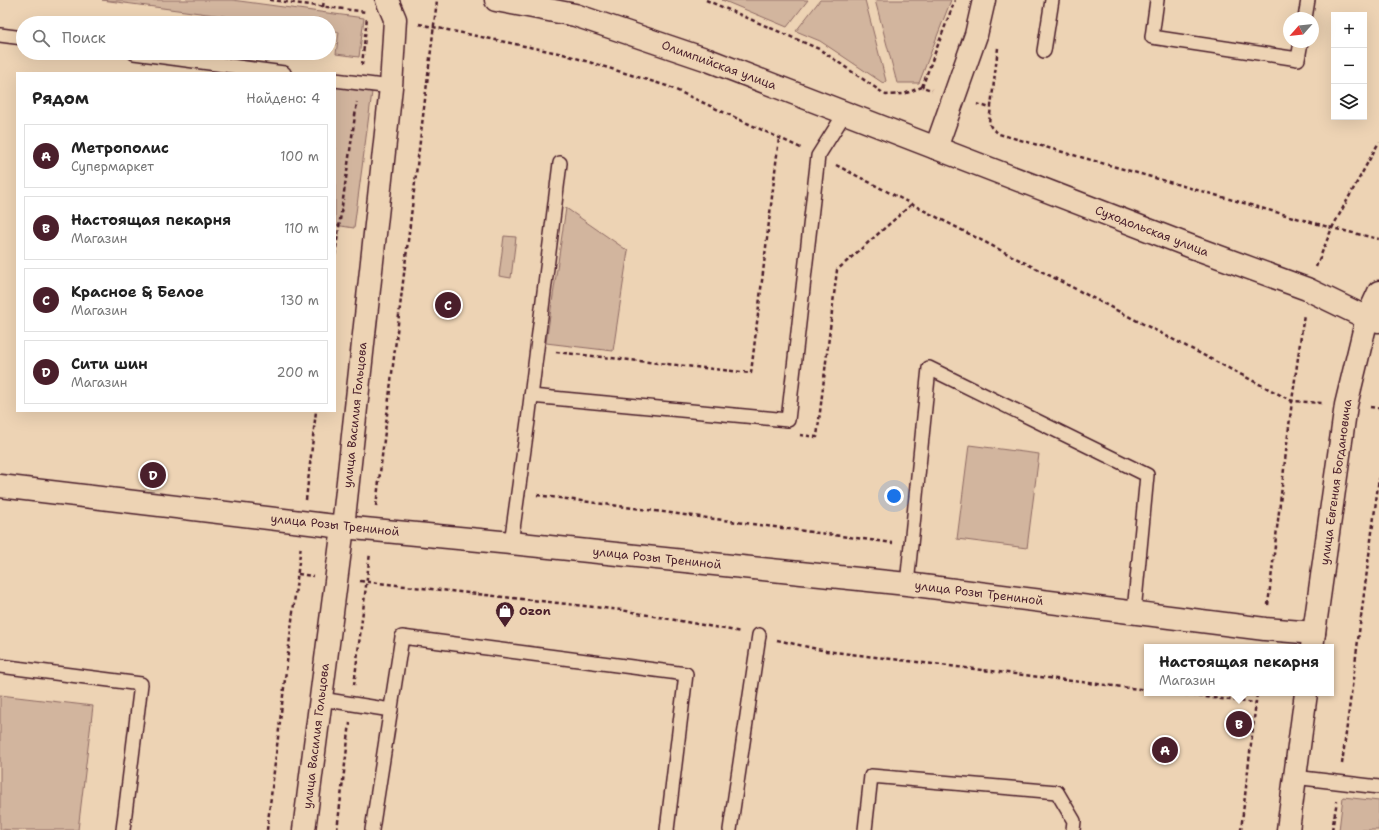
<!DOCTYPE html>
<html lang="ru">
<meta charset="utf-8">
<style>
body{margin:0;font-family:"Shantell Sans",sans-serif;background:#f6f6f6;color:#222}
.controls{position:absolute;right:12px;top:12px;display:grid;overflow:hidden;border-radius:0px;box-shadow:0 4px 16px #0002}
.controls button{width:36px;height:36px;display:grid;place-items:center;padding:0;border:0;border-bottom:1px solid #e0e0e0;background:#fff;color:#222;font:20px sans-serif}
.compass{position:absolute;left:1283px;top:12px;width:36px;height:36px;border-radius:50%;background:#fff;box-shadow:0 4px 16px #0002;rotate:243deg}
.you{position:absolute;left:894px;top:496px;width:14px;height:14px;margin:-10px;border:3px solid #fff;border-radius:50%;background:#1a73e8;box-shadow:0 0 0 6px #1a73e833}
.badge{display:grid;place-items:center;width:26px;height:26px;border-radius:50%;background:#4a1f2b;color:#fff;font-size:13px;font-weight:700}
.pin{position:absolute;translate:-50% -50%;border:2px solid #fff;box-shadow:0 1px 4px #0006}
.popup{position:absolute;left:1144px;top:644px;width:190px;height:52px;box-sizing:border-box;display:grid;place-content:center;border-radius:0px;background:#fff;filter:drop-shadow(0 1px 3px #0005);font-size:13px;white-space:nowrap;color:#767676}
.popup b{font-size:15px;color:#222}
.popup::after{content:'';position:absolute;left:50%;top:100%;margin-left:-8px;border:8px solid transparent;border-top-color:#fff}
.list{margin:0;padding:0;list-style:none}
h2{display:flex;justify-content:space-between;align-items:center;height:52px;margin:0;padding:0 16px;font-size:17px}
h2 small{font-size:13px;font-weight:400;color:#767676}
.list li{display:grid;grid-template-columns:26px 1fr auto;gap:12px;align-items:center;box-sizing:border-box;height:64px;margin:0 8px 8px;padding:0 8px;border:1px solid #e0e0e0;border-radius:0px}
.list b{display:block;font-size:15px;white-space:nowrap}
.list p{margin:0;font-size:13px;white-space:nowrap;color:#767676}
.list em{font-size:13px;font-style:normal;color:#767676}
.icon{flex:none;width:22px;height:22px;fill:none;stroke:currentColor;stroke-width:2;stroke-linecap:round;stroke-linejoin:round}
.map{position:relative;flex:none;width:1379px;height:830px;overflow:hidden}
.search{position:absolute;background:#fff;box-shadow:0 4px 16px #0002;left:16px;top:16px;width:320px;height:44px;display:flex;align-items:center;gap:10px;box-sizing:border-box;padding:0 14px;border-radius:22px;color:#767676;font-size:15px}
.panel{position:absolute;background:#fff;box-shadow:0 4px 16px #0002;left:16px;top:72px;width:320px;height:340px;border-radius:0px}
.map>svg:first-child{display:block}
.green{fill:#d2b59e;stroke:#8e6a64}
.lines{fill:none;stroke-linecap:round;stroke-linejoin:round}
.service-casing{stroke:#4a1f2b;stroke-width:16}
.minor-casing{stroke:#4a1f2b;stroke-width:25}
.tertiary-casing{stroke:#4a1f2b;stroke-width:25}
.path{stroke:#4a1f2b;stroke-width:2.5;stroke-dasharray:4 3;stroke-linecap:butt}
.service{stroke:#edd3b4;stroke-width:13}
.minor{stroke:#edd3b4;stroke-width:22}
.tertiary{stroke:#edd3b4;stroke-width:22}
.labels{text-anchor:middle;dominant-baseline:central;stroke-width:4;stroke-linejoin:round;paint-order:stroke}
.street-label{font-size:12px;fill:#4a1f2b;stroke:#edd3b4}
.poi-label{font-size:12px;font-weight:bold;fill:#4a1f2b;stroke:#edd3b4;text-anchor:start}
</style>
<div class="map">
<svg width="1379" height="830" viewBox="0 0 1379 830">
<rect width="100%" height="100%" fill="#edd3b4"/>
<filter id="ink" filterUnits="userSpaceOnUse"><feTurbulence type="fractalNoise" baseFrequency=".025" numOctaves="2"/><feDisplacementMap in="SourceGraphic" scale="8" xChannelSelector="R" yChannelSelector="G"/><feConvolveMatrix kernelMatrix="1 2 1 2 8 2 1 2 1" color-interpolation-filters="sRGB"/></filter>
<g filter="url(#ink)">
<g class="green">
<path d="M102 0H232L364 18 359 57 336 54 339 32 329 30V23H275Z"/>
<path d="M722 0H808L787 27Z"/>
<path d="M820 0H865L886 81 883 83 820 41 796 31Z"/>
<path d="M875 0H951L919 83H897Z"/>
<path d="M335 87 372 92 354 228 335 225Z"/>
<path d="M566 208 628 251 613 351 546 343Z"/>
<path d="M504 236 516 237 511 278 499 276Z"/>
<path d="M969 445 1039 454 1027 548 957 539Z"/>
<path d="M0 695 93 706 78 830H12L0 829Z"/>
<path d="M1343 797 1379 801V830H1339Z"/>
</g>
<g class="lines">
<g class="service-casing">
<g id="service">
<path d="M1157 0 1152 37 1298 59 1301 42"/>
<path d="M1305 18 1308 0"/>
<path d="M0 35 23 38"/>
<path d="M1044 51 1052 0"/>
<path d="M134 53 284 73"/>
<path d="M335 80 391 87"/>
<path d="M531 396 788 420 818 156 845 113"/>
<path d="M511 543 528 421 560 163"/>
<path d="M907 584 929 368 1147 475 1134 612"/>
<path d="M0 666 141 684 123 830"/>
<path d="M321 699 391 710"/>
<path d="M1294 777 1379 787"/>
<path d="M372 830 402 637 686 674 667 830"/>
<path d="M730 830 759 635"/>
<path d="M865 830 871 776 1057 792 1074 821 1073 830"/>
</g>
</g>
<g class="minor-casing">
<g id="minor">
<path d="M936 148 976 35 984 0"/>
<path d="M0 486 343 527 511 543 907 584 1265 629 1314 633"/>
<path d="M1312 647 1346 405 1367 318 1379 292"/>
<path d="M304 830 343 527 391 87 395 19 387 0"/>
<path d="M1288 830 1306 693"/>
</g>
</g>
<g class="tertiary-casing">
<path id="tertiary" d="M496 0 575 15 708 60 1195 248 1307 289 1367 318 1379 321"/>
</g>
<g class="path">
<path d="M270 0 367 12"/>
<path d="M706 0 819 49 886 95 904 94 922 87 932 90"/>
<path d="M323 7 324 0"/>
<path d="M419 24 563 54 667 86 801 148"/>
<path d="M998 48 989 123 991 127 999 134 1332 228 1379 239"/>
<path d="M362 65 367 17"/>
<path d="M922 87 955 0"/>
<path d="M977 104 990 108"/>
<path d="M836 165 1292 401 1323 403"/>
<path d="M335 255 357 102"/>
<path d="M1316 267 1332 228 1379 142"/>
<path d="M556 352 751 373 779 138"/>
<path d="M1370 407 1379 408"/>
<path d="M800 435 817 437 837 270 912 204"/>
<path d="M537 495 893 543"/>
<path d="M306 500 316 411"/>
<path d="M376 506 437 0"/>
<path d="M298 574 313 576"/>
<path d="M360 581 621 610 741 632"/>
<path d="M1268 605 1292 401 1304 314"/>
<path d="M777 640 826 651 1147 690"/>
<path d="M354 685 370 553"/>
<path d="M1171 693 1256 703"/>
<path d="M1342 764 1379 478"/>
<path d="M267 830 301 545"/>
<path d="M337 830 350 723"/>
<path d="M1241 830 1257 693"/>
<path d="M1332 830 1337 801"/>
</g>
<use href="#service" class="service"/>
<use href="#minor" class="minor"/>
<use href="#tertiary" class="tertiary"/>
</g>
</g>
<defs>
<g id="shop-pin" transform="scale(1)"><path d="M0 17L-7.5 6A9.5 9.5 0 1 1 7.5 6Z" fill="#4a1f2b" stroke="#edd3b4"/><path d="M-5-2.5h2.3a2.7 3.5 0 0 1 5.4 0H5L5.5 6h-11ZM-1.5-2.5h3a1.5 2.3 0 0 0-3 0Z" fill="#fff"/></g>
</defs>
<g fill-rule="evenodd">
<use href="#shop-pin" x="505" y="611"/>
</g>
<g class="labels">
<g class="street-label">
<text transform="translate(719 65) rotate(20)">Олимпийская улица</text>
<text transform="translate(1152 231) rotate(21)">Суходольская улица</text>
<text transform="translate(355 415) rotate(-84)">улица Василия Гольцова</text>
<text transform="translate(1336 482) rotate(-82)">улица Евгения Богдановича</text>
<text transform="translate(335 525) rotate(6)">улица Розы Трениной</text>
<text transform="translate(657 558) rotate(6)">улица Розы Трениной</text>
<text transform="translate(979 593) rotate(7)">улица Розы Трениной</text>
<text transform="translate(316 736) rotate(-83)">улица Василия Гольцова</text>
</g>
<g class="poi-label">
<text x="519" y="611">Ozon</text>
</g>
</g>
</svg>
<div class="controls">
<button>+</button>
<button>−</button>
<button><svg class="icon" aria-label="layers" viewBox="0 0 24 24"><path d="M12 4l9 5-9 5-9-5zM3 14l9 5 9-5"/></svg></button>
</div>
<svg class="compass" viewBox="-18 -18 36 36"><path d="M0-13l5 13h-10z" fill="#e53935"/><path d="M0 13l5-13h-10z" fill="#767676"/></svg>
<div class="you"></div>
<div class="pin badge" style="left:1165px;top:750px">A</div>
<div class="pin badge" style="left:1239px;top:724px">B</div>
<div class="popup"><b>Настоящая пекарня</b>Магазин</div>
<div class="pin badge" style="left:448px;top:305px">C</div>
<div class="pin badge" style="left:153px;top:475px">D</div>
<div class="search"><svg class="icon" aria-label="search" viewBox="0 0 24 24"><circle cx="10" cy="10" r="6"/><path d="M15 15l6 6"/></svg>Поиск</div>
<section class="panel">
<h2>Рядом<small>Найдено: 4</small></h2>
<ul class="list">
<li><span class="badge">A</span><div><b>Метрополис</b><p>Супермаркет</p></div><em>100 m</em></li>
<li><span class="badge">B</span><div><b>Настоящая пекарня</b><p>Магазин</p></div><em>110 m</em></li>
<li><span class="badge">C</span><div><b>Красное &amp; Белое</b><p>Магазин</p></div><em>130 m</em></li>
<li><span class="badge">D</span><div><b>Сити шин</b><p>Магазин</p></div><em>200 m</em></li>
</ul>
</section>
</div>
